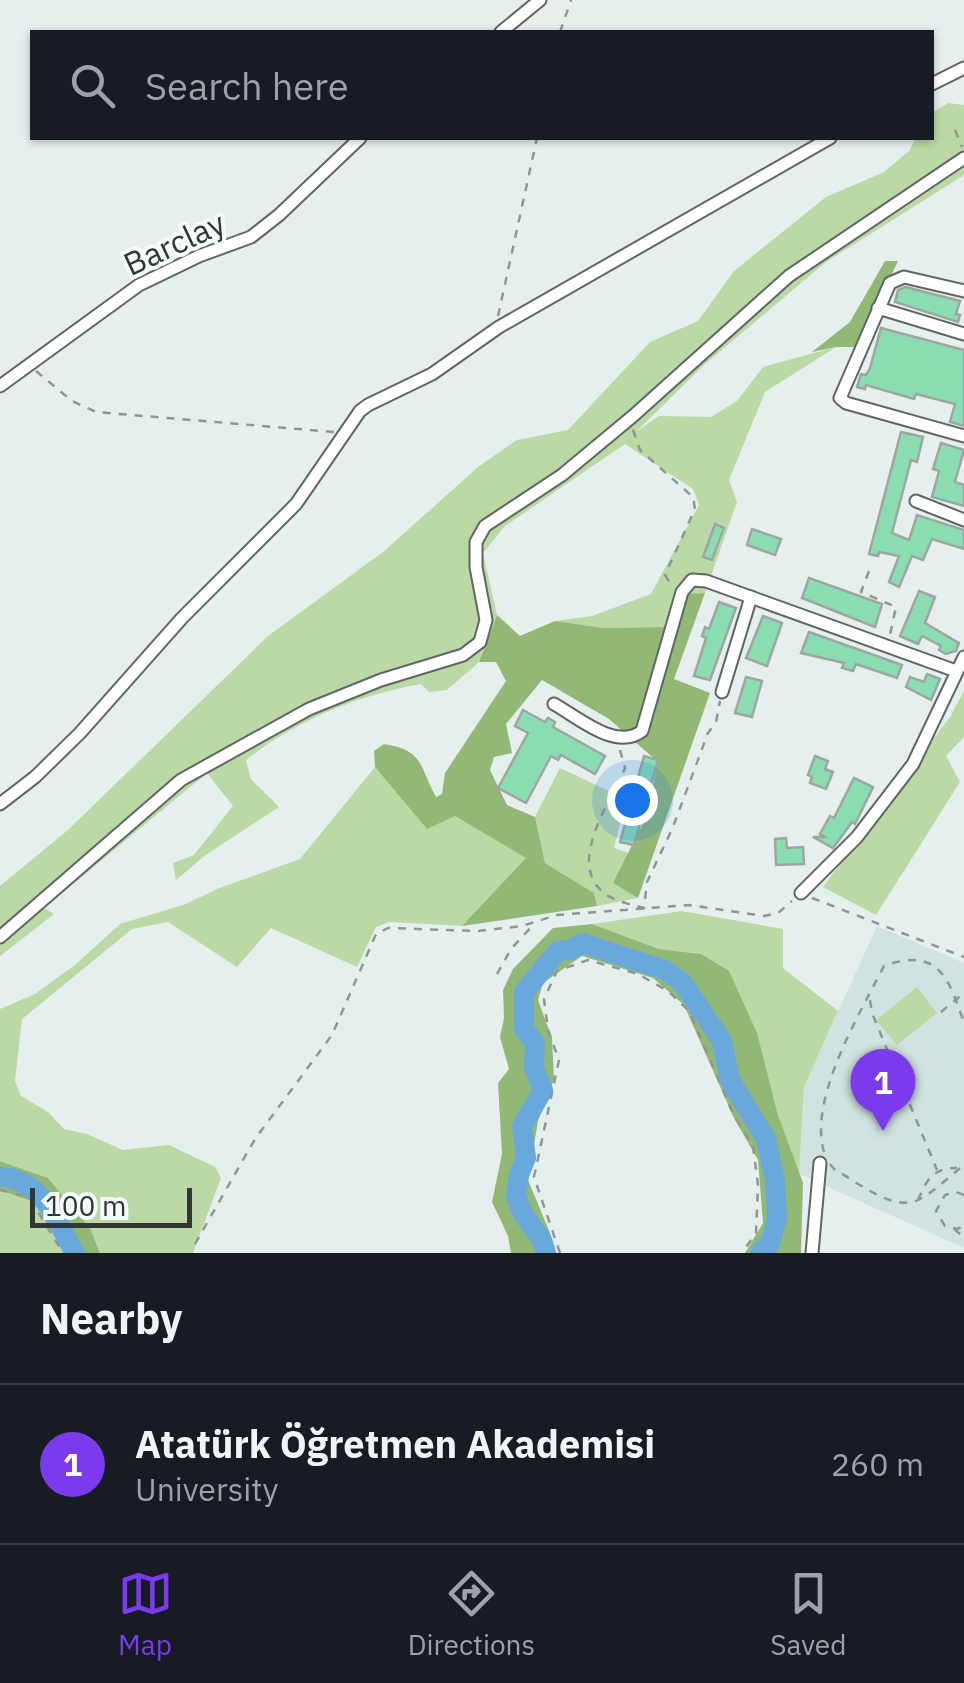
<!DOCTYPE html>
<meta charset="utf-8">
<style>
body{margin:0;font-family:"IBM Plex Sans",sans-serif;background:#20242c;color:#f1f3f6}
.scale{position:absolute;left:30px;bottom:25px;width:162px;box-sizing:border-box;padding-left:10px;border:5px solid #323635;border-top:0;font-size:28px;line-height:35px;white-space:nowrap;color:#323635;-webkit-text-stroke:8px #f3fdfb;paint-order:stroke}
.you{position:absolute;left:632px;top:800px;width:35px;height:35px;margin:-25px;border:8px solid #fff;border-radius:50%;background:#1a73e8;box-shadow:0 0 0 15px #1a73e833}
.badge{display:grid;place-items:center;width:65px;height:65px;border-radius:50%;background:#7c3aed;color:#fff;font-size:32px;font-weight:700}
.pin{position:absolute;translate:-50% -82px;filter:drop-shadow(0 2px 5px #0008)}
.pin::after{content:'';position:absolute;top:52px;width:35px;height:30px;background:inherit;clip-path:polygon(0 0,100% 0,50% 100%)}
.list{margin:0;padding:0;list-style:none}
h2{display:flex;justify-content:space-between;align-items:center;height:130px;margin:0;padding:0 40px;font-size:42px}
h2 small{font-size:32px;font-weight:400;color:#9ea1a6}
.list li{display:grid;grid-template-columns:65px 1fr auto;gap:30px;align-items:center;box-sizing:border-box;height:160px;padding:0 40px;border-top:2px solid #363941}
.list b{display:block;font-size:38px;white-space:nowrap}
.list p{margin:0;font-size:32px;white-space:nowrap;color:#9ea1a6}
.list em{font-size:32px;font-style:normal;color:#9ea1a6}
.icon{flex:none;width:55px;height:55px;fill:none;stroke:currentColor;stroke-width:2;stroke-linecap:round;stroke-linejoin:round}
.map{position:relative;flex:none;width:964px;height:1253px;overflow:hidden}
.search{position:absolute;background:#171b24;box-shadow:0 2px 8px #0004;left:30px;right:30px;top:30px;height:110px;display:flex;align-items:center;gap:25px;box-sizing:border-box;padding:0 35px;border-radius:0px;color:#9ea1a6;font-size:38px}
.sheet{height:290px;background:#171b24}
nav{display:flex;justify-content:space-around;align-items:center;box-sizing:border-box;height:140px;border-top:2px solid #363941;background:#171b24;font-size:28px;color:#9ea1a6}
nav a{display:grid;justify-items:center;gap:5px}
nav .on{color:#7c3aed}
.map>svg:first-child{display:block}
.built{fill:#d1e3e1}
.green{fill:#bad9a5}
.forest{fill:#92b875}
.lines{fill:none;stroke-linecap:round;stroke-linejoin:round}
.river{stroke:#68a8dd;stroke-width:20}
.building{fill:#8adcb1;stroke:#9ea6a1;stroke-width:2.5}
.minor-casing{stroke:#5f6766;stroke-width:15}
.path{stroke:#8f9695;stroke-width:2.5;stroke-dasharray:8 8;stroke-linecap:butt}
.minor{stroke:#fff;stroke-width:11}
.labels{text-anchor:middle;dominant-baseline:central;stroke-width:8;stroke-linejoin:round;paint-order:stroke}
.street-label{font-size:32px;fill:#323635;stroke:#f3fdfb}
</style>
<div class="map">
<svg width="964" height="1253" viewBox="0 0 964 1253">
<rect width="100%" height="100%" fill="#e5efee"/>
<path class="built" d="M877 926 964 963V1248L799 1174 804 1087Z"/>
<g class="green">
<path d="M948 103 964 105V175L826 262 705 364 636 432 659 416 711 417 737 401 763 367 836 347 765 392 729 480 737 502 705 593 687 595 666 627 603 628 555 621 592 616 651 594 699 505 693 489 625 444 505 526 483 553 497 615 479 662 447 690 429 692 421 684C358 695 297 720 246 760L251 779 279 807 207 854 176 880 173 863 194 855 233 806 207 773 44 908 54 914 0 956V886L68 830 268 636 383 552 478 467 517 440 568 430 650 342 698 321 734 271 826 197 884 172 909 151 916 138H932V113Z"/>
<path d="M964 691V737L946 756 960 782 876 915 823 887 950 717Z"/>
<path d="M375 767 427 828 455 816 527 858 462 926 389 922 376 927 357 967 271 928 237 967 168 922 132 929 22 1019 15 1081 21 1096 48 1112 64 1129 87 1134 123 1150 169 1145 215 1167 221 1178 193 1253H100L90 1228 48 1178 0 1161V1009L35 994 75 965 120 924 186 904 217 889 300 859Z"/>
<path d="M560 768 626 799 614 848 628 853 613 883 638 898 597 906 594 893 545 863 535 817Z"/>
<path d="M682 911 783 929V968L838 1011 804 1087 799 1174 777 1112 701 954 659 949 592 924Z"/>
<path d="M917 987 937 1013 897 1045 876 1020Z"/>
<path d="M0 1190 39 1204 69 1253H0Z"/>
</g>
<g class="forest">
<path d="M885 261H898L857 347H836L812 352 850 322Z"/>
<path d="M705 593 674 679 710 693 638 898 613 883 646 817 658 762 609 719 542 680 506 724 512 753 494 757 490 770 507 805 535 817 545 863 594 893 597 906 462 926 526 858 455 816 427 829 375 767 374 751 384 744C424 750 419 766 436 797L442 794 445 773 506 681 496 662H479L497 615 520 636 555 621 603 628 666 627 687 594Z"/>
<path d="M592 924 659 949 701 954 729 971 757 1033 777 1112 803 1183 801 1253H745L763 1223 758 1160 734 1118 684 1005 653 978 582 956 543 983 538 1000 552 1038 554 1079 538 1121 528 1180 550 1233 552 1253H511L508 1236 492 1202 502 1154 498 1083 509 1069 500 1037 504 1018 503 990 513 969 553 928Z"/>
<path d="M0 1161 48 1178 90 1228 100 1253H66L39 1204 0 1190Z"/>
</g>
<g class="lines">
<g class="river">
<path d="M0 1177C42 1178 56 1221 75 1253"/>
<path d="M546 1253 542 1240 523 1214 516 1196 519 1175 526 1158 522 1126 543 1090 534 1068 535 1043 524 1029V992L558 951 570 950 582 943 665 970 683 983 722 1041 730 1080 766 1139 775 1180 777 1218 770 1244 760 1253"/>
</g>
</g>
<g class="building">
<path d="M905 287 960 301 956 314 960 315 958 322 895 302 898 290Z"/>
<path d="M881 328 964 350V426L950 422 955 404 916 394 914 399 866 385 865 389 857 387 861 374 866 375 870 368Z"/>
<path d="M901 432 923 437 917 462 911 460 892 533 909 540 917 515 964 530V549L932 539 923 560 912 556 899 587 889 582 899 556 879 552 878 556 869 554Z"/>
<path d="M941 443 964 450 955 482 964 485V506L932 497 939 471 933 469Z"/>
<path d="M715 524 724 528 712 560 703 557Z"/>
<path d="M752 529 781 539 775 555 747 545Z"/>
<path d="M809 578 882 604 875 627 802 598Z"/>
<path d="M919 591 935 597 925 623 959 643 956 651 946 654 939 650 941 646 922 636 918 644 900 636Z"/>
<path d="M719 602 736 608 710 680 694 676 706 638 702 636 705 627 709 629Z"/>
<path d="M763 616 782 623 767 666 746 658Z"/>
<path d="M809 632 902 665 897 678 856 664 853 671 842 668 844 663 801 653Z"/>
<path d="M927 674 940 679 931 700 906 687 910 677 924 682Z"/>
<path d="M746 677 762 681 752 717 735 713Z"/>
<path d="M523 710 545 722 548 718 555 722 553 727 605 756 595 774 561 755 558 760 551 756 526 803 498 788 528 733 515 726Z"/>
<path d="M644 756 658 760 634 845 620 842Z"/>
<path d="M815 756 828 761 825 769 833 772 826 789 810 783 812 777 808 775Z"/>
<path d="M854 778 873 787 855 824 852 822 833 848 813 837H825L820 834 830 816 834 818Z"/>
<path d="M786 838 787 848 803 847 804 864 776 865 775 839Z"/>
</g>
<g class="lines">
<g class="minor-casing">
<g id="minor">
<path d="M501 32 540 0"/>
<path d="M932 84 964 68"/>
<path d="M964 291 904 277 890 283 840 398 846 403 964 436"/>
<path d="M878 308 964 334"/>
<path d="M0 386 139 285 199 256 251 237 279 215 360 138"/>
<path d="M916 501 964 520"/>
<path d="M722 692 751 597"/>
<path d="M554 704C579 718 616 751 642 731L682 592 692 580 706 581 956 671"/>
<path d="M0 804 35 777 80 733 182 618 296 504 360 411 368 405 432 374 499 327 830 138"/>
<path d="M801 893 857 837 913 764 964 657"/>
<path d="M0 937 181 780 309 709 381 680 463 655 480 642 486 620 476 567V542L485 526 562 475 633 416 789 276 964 158"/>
<path d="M812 1253 820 1163"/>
</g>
</g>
<g class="path">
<path d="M560 32 571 0"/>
<path d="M955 130 962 147"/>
<path d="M498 316 537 138"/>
<path d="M36 371 72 401 96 412 334 432"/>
<path d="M633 430 640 450 693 497 695 509 665 575 672 586"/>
<path d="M869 571 861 592 896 607 890 635"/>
<path d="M620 750 625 768C610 803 559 873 614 899 623 903 634 905 644 908L647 882 673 827 708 733 716 722 720 701"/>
<path d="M812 898 964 957"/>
<path d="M497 974 511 949 534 924"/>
<path d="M870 1000 872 1013 937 1170"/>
<path d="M941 1012 964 993"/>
<path d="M824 1152C808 1099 860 1013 884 966 939 946 949 979 964 1023"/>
<path d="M830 1164 834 1169C856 1181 895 1214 920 1199 936 1190 950 1176 964 1165"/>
<path d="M0 1190 29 1197 63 1253"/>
<path d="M964 1195 956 1192 945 1195 936 1211 945 1226 957 1229 964 1226"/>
<path d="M918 1200C927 1179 933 1168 957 1168"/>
<path d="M954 1229 964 1237"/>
<path d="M195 1244 255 1139 332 1035 376 934 388 928 478 931 522 926 557 915 689 905 764 916 778 913 792 901"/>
<path d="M560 1253 534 1177 559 1060 548 1030 544 999 557 971 588 960 638 974 668 991 689 1011 734 1116 753 1146 758 1185 756 1233 742 1253"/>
</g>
<use href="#minor" class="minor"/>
</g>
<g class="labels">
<g class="street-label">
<text transform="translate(174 243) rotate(-25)">Barclay</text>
</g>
</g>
</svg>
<div class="scale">100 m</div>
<div class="you"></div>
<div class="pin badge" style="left:883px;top:1131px">1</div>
<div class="search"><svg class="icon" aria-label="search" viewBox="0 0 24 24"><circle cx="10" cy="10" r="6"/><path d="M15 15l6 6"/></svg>Search here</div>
</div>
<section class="sheet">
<h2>Nearby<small></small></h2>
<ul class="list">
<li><span class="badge">1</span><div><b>Atatürk Öğretmen Akademisi</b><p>University</p></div><em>260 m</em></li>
</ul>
</section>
<nav>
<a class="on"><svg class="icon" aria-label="map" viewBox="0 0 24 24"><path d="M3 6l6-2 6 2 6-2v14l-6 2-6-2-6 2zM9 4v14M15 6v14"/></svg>Map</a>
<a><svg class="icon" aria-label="directions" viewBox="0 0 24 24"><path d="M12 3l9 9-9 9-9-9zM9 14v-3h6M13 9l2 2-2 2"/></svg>Directions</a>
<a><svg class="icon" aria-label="saved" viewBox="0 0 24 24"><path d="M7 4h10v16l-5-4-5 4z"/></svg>Saved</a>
</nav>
